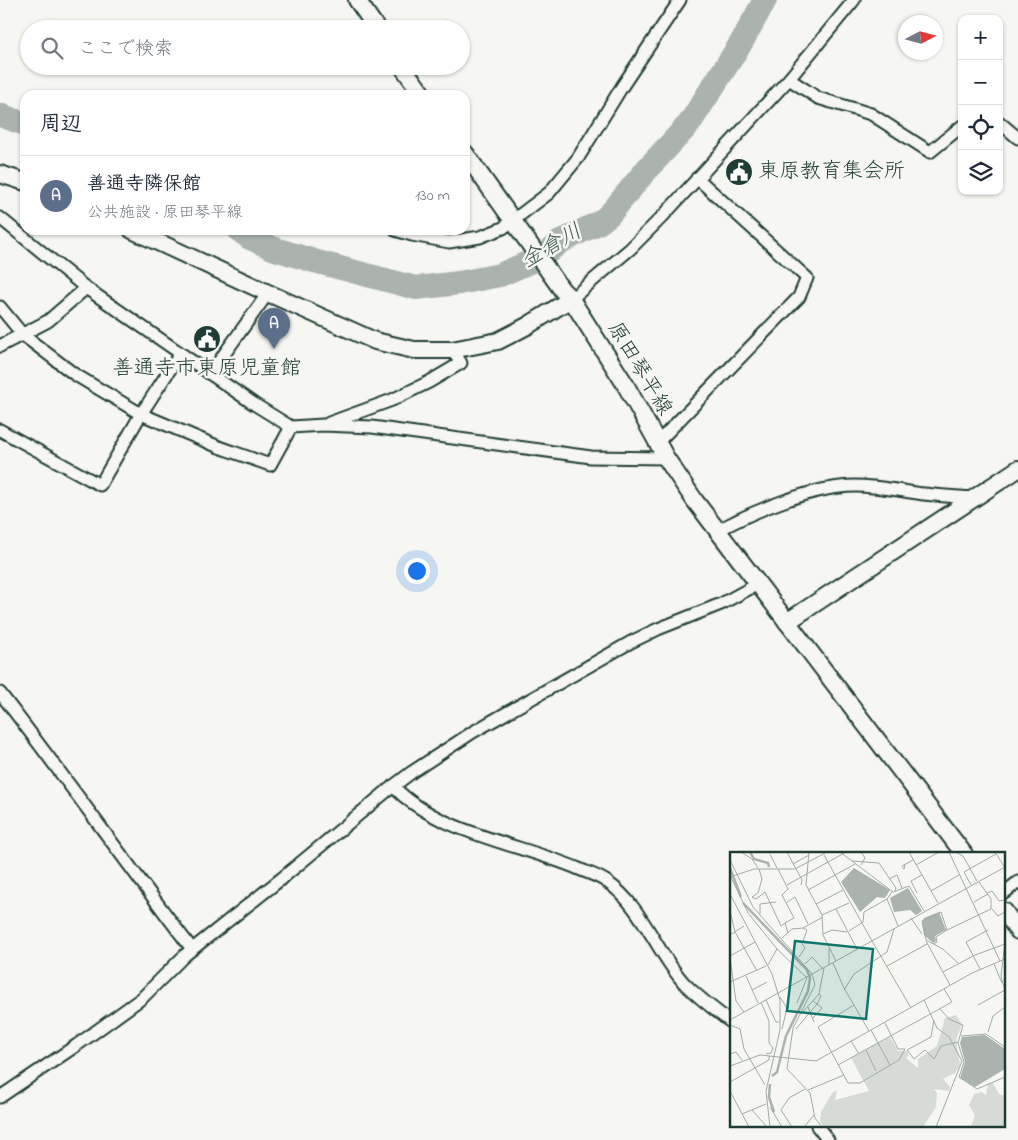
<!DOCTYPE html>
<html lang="ja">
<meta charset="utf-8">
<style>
body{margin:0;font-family:"Indie Flower","Klee One",sans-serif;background:#f6f6f7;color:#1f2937}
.controls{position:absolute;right:15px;top:15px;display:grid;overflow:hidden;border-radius:10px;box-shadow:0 1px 4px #0004}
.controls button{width:45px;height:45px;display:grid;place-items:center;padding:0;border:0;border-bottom:1px solid #e0e1e3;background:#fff;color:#1f2937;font:25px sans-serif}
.compass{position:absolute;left:898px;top:15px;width:45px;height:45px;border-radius:50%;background:#fff;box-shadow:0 1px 4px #0004;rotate:84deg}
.you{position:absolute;left:416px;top:570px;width:18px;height:18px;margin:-12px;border:4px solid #fff;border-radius:50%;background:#1a73e8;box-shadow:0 0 0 8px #1a73e833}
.badge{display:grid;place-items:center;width:32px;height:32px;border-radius:50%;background:#1f3d34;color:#fff;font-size:16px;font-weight:700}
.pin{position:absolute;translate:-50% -41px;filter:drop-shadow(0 1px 2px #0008)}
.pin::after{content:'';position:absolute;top:26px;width:18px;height:15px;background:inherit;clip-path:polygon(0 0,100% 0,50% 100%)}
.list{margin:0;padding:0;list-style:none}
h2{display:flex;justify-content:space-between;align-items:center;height:65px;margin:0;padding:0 20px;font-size:21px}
h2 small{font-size:16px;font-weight:400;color:#747a83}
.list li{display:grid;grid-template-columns:32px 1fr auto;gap:15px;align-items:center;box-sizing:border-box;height:80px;padding:0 20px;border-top:1px solid #e0e1e3}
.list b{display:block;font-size:19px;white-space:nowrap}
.list p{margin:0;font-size:16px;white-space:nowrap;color:#747a83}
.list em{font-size:16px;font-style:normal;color:#747a83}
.icon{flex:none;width:28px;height:28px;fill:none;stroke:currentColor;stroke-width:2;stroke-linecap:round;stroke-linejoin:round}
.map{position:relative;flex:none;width:1018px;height:1140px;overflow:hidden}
.search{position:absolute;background:#fff;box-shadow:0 1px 4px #0004;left:20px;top:20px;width:450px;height:55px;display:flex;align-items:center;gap:12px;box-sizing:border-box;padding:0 18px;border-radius:28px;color:#747a83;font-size:19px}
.panel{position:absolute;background:#fff;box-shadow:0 1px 4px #0004;left:20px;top:90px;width:450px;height:145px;border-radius:15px}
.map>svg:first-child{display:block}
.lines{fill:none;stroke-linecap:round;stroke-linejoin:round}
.river{stroke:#aab3ae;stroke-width:24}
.street-casing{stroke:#1f3d34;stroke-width:15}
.secondary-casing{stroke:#1f3d34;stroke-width:20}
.street{stroke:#f6f6f2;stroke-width:11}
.secondary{stroke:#f6f6f2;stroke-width:16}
.labels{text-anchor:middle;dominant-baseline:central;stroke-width:5;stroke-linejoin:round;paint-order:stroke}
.poi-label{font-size:21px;fill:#1f3d34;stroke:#f6f6f2;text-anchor:start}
.street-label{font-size:21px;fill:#1f3d34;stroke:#f6f6f2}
.water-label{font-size:22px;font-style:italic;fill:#425a52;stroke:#f6f6f2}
.inset-river{fill:none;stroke:#aab3ae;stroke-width:2.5}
.inset-road{fill:none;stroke:#a0aca6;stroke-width:1}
.view{fill:#0f766e;fill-opacity:0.15;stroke:#0f766e;stroke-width:2.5}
.inset-edge{fill:none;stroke:#1f3d34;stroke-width:2.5}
</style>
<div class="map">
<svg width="1018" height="1140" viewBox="0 0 1018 1140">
<rect width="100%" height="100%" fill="#f6f6f2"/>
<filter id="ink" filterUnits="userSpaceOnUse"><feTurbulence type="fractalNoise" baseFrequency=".02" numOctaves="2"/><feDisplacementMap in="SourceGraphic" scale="10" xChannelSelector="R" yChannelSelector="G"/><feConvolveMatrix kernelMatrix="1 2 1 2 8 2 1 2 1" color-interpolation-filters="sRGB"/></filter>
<g filter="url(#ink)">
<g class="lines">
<g class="river">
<path d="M0 115 25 124"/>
<path d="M239 230 250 238 275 249 314 261 416 288 459 283 500 275 543 256 560 242 600 222 610 214 647 169 689 124 741 43 765 0"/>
</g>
<g class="street-casing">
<g id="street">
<path d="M789 79 818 98 871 114 930 152 962 126"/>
<path d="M999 122 1018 138"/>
<path d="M0 218 86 288 254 404 291 427 323 425 372 427 591 457 666 458"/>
<path d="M395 230 412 235 449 242 480 237 503 228 549 193 578 158 623 85 680 0"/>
<path d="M571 299 630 249 663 216 789 79 854 0"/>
<path d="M0 307 23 335 74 374 141 414 219 447 270 465 291 427"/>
<path d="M0 346 48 321 86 288"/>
<path d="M210 374 268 293"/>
<path d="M329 423 392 400 429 382 461 363 452 350"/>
<path d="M0 430 100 485 141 414 180 354"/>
<path d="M657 443 799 297 807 278 697 178"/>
<path d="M717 531C753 511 814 486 855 486 878 486 901 491 924 494 941 496 957 497 974 498"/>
<path d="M0 693C65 777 127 864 192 949"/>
<path d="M393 786C437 833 521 844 579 869 588 873 599 876 607 882 642 905 657 954 685 984 699 998 716 1011 732 1023"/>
<path d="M1004 893 1018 882"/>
<path d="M0 1097 77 1045 142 998 185 955 281 879 387 791 412 772 473 732 631 642 658 629 721 604 758 584"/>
<path d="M817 1126 828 1140"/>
</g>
</g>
<g class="secondary-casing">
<g id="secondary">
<path d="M357 0 377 29"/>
<path d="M402 66 423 95"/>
<path d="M465 153 562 290 571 299 625 384 666 458 695 501 964 854"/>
<path d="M0 174 25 182"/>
<path d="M132 230 268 293 375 341 414 350H452L498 341 527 326 571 299"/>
<path d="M787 622 1018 469"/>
<path d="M1004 911 1018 931"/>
</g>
</g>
<use href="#street" class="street"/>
<use href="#secondary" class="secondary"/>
</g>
</g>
<defs>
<g id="civic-disc" transform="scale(1.4375)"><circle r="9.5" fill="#1f3d34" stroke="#f6f6f2"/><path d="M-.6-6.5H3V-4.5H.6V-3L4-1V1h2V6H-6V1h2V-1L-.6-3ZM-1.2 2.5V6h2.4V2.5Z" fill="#fff"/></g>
</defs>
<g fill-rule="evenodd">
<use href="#civic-disc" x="739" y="172"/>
<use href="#civic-disc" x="207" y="339"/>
</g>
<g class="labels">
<g class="poi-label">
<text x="758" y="172">東原教育集会所</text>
<text x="207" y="369" text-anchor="middle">善通寺市東原児童館</text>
</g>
<g class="street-label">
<text transform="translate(639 369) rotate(59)">原田琴平線</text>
</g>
<g class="water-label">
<text transform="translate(552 247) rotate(-30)">金倉川</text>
</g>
</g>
<g transform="translate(730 852)">
<rect width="275" height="275" fill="#f6f6f2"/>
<path d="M226 163 232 172 226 188 230 213 225 221 213 227 220 235 219 239 204 237 207 241 206 255 193 275H94L90 270 91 260 103 240 107 238 105 248 139 239 121 206 160 185 168 199H177L179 203 176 206 188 216V207L207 194 215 166ZM263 231 269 242 275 244V275H241L245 263 239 253 244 242 251 240 256 243 258 232Z" fill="#d6dbd6"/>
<path d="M124 16 160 38 155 46 147 45 130 60 111 30ZM178 36 192 59 186 63 180 58 164 60 160 46ZM209 60 216 78 205 84 206 89 203 91 194 83 192 71 194 66ZM255 183 275 197V217L245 235 230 226 235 210 230 191 232 185Z" fill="#aab3ae"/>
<path class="inset-river" d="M20 0 24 7 38 11 39 15M0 16 11 45M13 51 77 118 80 126 78 139 56 184 47 220 42 224M40 232 39 245 44 260"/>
<path class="inset-road" d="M11 0 22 7 28 16M24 0H47M57 0 72 28 71 33M79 0 76 33 92 63 93 83 106 109 82 122 85 133 63 176 57 217 80 241 85 266 92 275M110 0 163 40 179 34 194 59M179 0 208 51M219 0 270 109M225 0 233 4 247 29M265 0 275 16M40 2 47 16M94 3 142 89M0 8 23 55 82 122 0 168M122 9 149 11 166 36 165 39M63 12 79 3M131 13 135 6 131 0M175 13 174 17 172 14 183 8M186 13 209 0M48 17 58 37 52 43 64 66 55 71 58 81M0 23 18 61 47 97 77 126 67 151M0 25 24 17H65L97 0M159 27 167 23 172 36M57 33 116 0M241 33 234 20 266 2M78 38 125 12M201 39 229 23M162 40 157 47 168 74M187 41 181 29 192 23M257 41 262 39 269 49 275 48M0 42 42 122 50 148V178L36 239 40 275M22 45 26 47 35 40 51 74 55 71M22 45 28 41 32 27 29 17M244 50 258 42M56 51 65 45 78 72M86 52 113 38M106 57 127 97M262 57 268 64 275 60M0 59 5 80M30 62V52L46 50M92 63 119 51M181 66 192 82M217 78 211 60 192 69 196 88 213 97 229 112M119 79 133 70 134 60 157 47M5 80 27 119M93 82 102 78 117 80M0 83 14 74M52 86 62 77 73 76 93 65M142 89 181 156M196 89 220 133M275 90 271 124 275 139M203 92 207 90 206 85 217 78 261 57V47L249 30M99 97V113M0 104 25 90M69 105 75 96 72 92 77 78 73 76M0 106 6 149 14 160M106 109 275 15M103 111 114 136 139 179M75 112 82 105 93 117M264 112 272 131M38 113 47 97M157 114 197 92M250 117 236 90 258 78M213 120 245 103 275 92M16 124 28 151M0 130 36 114M22 138 37 130M114 138 124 122 157 100 164 77M50 145 57 156 52 177M36 148 46 170H49M194 148 207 176 219 185 232 209 206 275M31 150 39 169V191L43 196 41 201 36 202M124 153 88 175 118 231H130L169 208 175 197H168L155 171M248 153 275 138M78 155 84 170M210 157 219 167 233 173 228 191 234 210 229 225 247 237 275 225M71 162 89 142 94 116M83 166 92 156 83 149M0 173 10 177 14 197 35 233M66 177 87 152 91 144 89 142M141 178 160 213M258 180 263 164 275 155M231 184 256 182 275 195M121 189 129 202M136 198 146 219M177 198 184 207 195 198 204 207 211 194 228 190M177 198 201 185 204 168M0 202 6 200 12 208M108 213 222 150 214 137M0 214 30 203 86 209 242 121 275 107M0 230 39 208V204M78 238 114 223M0 239 19 275M40 255 52 275M22 258 37 275M12 262 36 252M62 275 51 258 59 246 75 237M74 275 84 263"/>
<path class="view" d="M65 89 143 97 136 167 57 159Z"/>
<rect width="275" height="275" class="inset-edge"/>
</g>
</svg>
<div class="controls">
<button>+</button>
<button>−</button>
<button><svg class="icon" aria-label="locate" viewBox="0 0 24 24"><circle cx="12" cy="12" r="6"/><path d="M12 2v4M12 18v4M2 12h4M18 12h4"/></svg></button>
<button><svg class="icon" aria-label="layers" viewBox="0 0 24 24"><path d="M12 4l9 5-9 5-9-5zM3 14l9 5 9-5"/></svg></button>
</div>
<svg class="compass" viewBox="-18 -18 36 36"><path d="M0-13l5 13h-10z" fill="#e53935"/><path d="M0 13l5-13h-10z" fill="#747a83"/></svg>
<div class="you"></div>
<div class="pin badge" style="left:274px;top:349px;background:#5c6f8a">A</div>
<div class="search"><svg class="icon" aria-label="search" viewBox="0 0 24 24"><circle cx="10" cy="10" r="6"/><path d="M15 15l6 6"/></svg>ここで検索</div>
<section class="panel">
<h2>周辺<small></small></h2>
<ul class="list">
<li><span class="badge" style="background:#5c6f8a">A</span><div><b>善通寺隣保館</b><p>公共施設 · 原田琴平線</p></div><em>130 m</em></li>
</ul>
</section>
</div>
